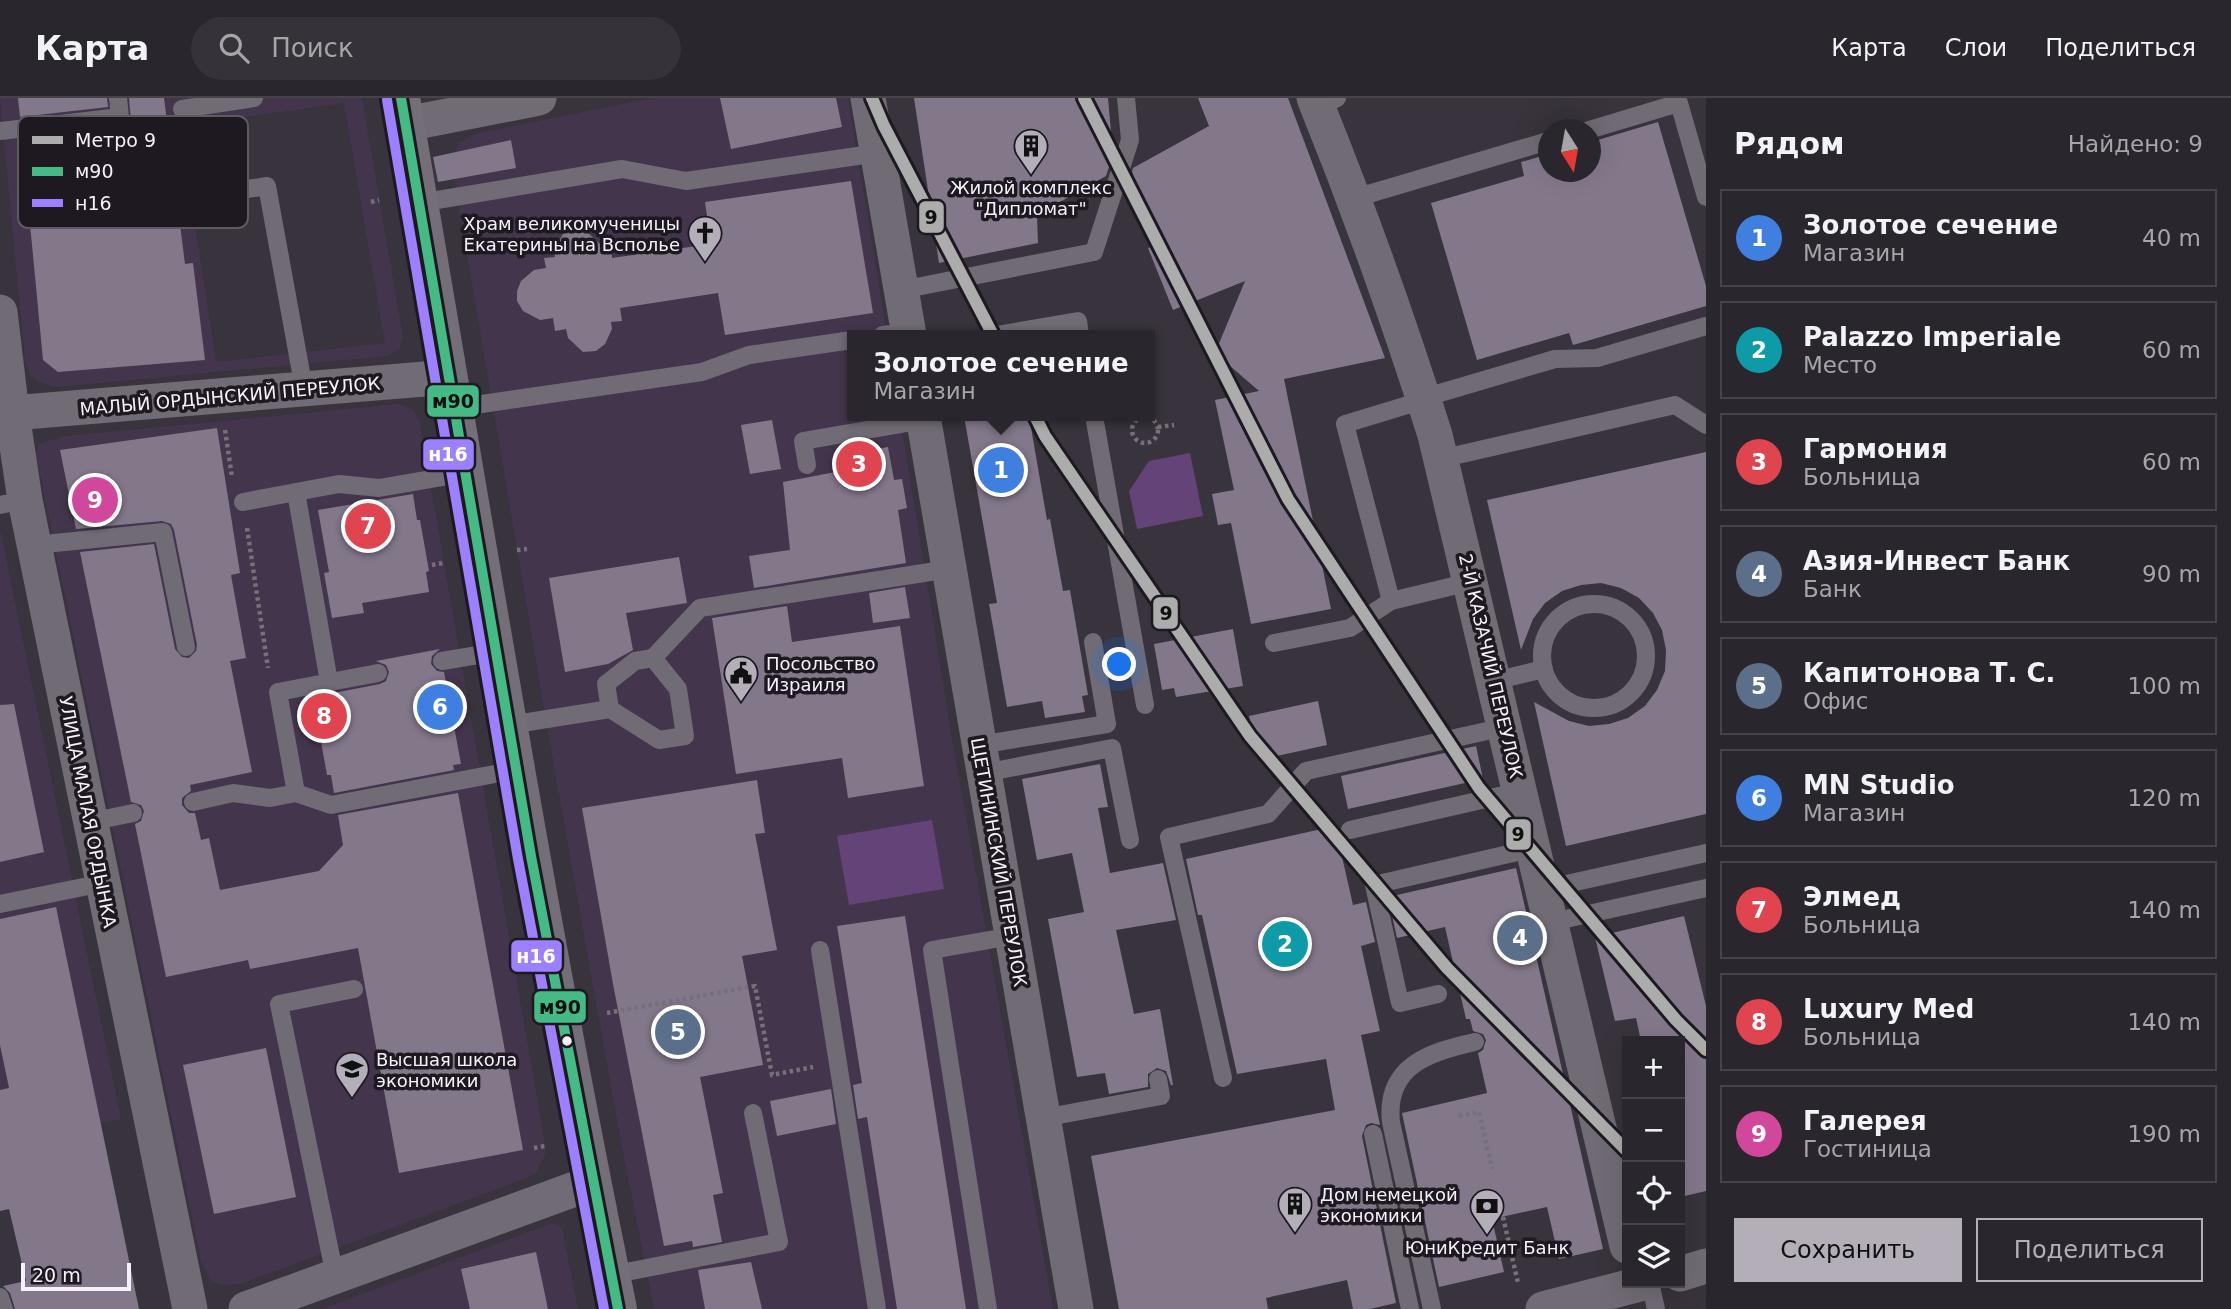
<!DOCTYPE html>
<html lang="ru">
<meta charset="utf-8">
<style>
body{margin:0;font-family:"DejaVu Sans",sans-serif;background:#363239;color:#f1f3f6}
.controls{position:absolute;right:21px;bottom:21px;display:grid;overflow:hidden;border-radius:0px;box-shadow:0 7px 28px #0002}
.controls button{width:63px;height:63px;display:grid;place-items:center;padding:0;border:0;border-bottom:2px solid #464349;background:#2a262d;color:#f1f3f6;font:35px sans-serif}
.compass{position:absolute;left:1538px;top:21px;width:63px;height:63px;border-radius:50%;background:#2a262d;box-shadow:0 7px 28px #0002;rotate:169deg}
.scale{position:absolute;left:21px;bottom:18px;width:110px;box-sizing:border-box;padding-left:7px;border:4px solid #f6f0fb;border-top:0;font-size:19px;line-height:24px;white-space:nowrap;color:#f6f0fb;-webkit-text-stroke:5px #1e1921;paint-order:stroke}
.you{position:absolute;left:1120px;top:567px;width:24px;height:24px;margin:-18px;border:5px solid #fff;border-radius:50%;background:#1a73e8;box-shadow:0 0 0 10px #1a73e833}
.badge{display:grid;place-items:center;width:46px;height:46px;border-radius:50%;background:#b4aeb8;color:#fff;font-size:23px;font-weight:700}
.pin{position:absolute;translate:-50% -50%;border:4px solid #fff;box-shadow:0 2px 7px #0006}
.popup{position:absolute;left:847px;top:232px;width:308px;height:91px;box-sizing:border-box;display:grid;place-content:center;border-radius:0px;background:#2a262d;filter:drop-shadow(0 2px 5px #0005);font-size:23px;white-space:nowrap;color:#a5a5aa}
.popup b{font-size:26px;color:#f1f3f6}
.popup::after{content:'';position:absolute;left:50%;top:100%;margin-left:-14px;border:14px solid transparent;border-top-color:#2a262d}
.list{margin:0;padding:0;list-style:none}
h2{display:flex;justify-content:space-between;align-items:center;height:91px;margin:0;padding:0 28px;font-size:30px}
h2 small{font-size:23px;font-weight:400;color:#a5a5aa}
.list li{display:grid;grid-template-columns:46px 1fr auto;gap:21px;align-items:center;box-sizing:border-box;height:98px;margin:0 14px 14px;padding:0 14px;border:2px solid #464349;border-radius:0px}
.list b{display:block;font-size:26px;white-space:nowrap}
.list p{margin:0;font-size:23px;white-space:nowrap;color:#a5a5aa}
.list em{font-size:23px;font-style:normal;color:#a5a5aa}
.actions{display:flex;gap:14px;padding:21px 28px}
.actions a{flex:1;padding:16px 0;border:2px solid #b4aeb8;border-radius:0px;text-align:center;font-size:24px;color:#b4aeb8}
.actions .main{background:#b4aeb8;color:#111}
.icon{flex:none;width:38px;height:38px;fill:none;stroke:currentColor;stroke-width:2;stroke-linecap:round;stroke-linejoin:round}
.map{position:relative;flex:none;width:1706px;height:1211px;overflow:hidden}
header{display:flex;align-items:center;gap:42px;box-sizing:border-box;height:98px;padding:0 35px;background:#2a262d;border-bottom:2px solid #464349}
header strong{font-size:33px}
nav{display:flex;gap:38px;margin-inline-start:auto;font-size:24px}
.search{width:490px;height:63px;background:#363239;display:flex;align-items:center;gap:18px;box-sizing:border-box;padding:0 24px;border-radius:38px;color:#a5a5aa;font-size:26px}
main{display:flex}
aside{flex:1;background:#2a262d}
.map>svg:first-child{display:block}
.built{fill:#43364c;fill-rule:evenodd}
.green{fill:#634378}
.building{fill:#83788a}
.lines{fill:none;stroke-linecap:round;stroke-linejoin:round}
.path{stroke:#76707a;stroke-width:4.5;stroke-dasharray:3.5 3.5;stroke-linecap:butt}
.service{stroke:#716b76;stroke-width:18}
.minor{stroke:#716b76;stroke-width:35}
.secondary{stroke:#746e79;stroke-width:38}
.bus-1-casing{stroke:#1e1921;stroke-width:16}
.bus-2-casing{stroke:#1e1921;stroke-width:16}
.bus-1{stroke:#44ba84;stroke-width:10}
.bus-2{stroke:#9d80ff;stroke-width:10}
.metro-1-casing{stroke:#1e1921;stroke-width:18}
.metro-1{stroke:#adacac;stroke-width:12}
.bus-dot{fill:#f6f0fb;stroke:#1e1921;stroke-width:2.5}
.labels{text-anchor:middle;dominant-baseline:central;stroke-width:7;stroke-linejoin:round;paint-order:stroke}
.poi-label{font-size:18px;fill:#f6f0fb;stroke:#1e1921;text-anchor:start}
.street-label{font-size:18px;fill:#f6f0fb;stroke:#1e1921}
.key{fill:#1e1921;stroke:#5f5a62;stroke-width:2}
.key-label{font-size:19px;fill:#f6f0fb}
.line-badge{stroke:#1e1921;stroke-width:2.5}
.badge-label{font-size:19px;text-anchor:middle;font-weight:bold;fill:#fff}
.pale-badge-label{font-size:19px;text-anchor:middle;font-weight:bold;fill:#111}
</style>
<header>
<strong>Карта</strong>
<div class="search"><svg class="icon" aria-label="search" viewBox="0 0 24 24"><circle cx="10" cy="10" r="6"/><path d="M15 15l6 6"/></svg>Поиск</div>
<nav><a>Карта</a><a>Слои</a><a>Поделиться</a></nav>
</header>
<main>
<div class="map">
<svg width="1706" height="1211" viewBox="0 0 1706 1211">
<rect width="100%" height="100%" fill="#38333c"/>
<g class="built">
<path d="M0 0H362L403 239 399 251 388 258 56 289 37 283 30 276 25 262ZM344 5 385 245 216 264 180 28Z"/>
<path d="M653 0H848L887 237H852V318H900L952 640 1053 1211H654L619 1033 552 657 452 67 453 58 459 45 475 36Z"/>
<path d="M399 306 412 311 419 321 545 1046V1057L536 1075 524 1081 240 1186 224 1187 214 1184 208 1178 201 1163 36 356 38 347 43 344 67 338Z"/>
<path d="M0 431 121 1021 0 1046Z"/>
<path d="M553 1125 562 1130 578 1211H322Z"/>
</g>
<g class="green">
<path d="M1190 355 1203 418 1137 431 1129 393 1149 363Z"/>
<path d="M932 722 944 791 849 807 837 738Z"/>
</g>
<g class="building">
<path d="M18 0H107L108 9 20 19Z"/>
<path d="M129 0H164L185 166 193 165 205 262 58 274 43 262 22 42 122 30 131 23Z"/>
<path d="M720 0H836L842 29 731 51Z"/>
<path d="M914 0H1108L1113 57 1106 78 1037 117 1038 145 939 165Z"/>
<path d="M1198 0H1288L1385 260 1284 281 1331 511 1251 526 1231 425 1218 427 1212 396 1234 392 1215 302 1259 293 1215 255 1245 183 1173 212 1148 150 1158 147 1132 74 1133 70 1209 28Z"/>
<path d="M1658 24 1706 188V208L1573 247 1569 235 1477 262 1431 105 1524 78 1521 64 1549 56V74H1591V44Z"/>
<path d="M511 42 516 70 438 84 433 59Z"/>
<path d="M851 83 873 215 725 237 718 195 620 210 622 223 611 224 612 231 605 246 596 253 583 254 568 240 566 231 555 233 553 220 540 222 523 213 517 203V193L521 183 534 172 546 170 544 160 555 159 554 152 563 136 575 130 588 135 600 146 601 153 611 151 612 160 711 146 705 104Z"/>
<path d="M964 318H1029L1047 422 1050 421 1063 493 1070 492 1088 597 1082 598 1085 614 1045 620 1042 603 1007 609 989 506 997 505Z"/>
<path d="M772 322 781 371 750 376 741 327Z"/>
<path d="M217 330 240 475 231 477 246 560 230 563 252 674 190 687 191 693 182 700V707L189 715H195L201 742 209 740 220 792 319 773 343 747 338 717 458 695 523 1052 399 1075 358 850 250 871 248 862 166 879 135 726 141 723 144 713 141 707 131 704 80 454 154 446 175 551 182 559 189 560 196 553 197 547 174 432 171 426 162 423 76 431 60 352Z"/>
<path d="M888 349 894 382 902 381 907 410 898 412 906 465 754 490 749 458 790 452 783 384 846 372 844 357Z"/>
<path d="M1706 354V716L1566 748 1534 604 1569 623 1589 628 1609 626 1628 620 1645 608 1657 592 1665 573 1666 552 1662 532 1653 515 1639 500 1621 490 1601 485 1581 487 1562 493 1545 505 1533 521 1521 552 1487 402Z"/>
<path d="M413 396 417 422H420L429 473 426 474 429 494 362 505 364 515 332 520 324 475 329 474 318 412Z"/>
<path d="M679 459 687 505 626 515 633 552 608 566 565 574 549 480Z"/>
<path d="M905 489 910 520 873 525 869 495Z"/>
<path d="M787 508 792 544 900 528 924 688 848 700 842 660 736 676 712 520Z"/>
<path d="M1233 531 1243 588 1176 599 1174 590 1162 592 1154 546Z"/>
<path d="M440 551 432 558 431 566 437 573 444 574 461 666 453 667 454 672 334 695 331 677H327L313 599 380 586 386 583 389 574 386 567 376 563Z"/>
<path d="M1318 603 1327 647 1259 662 1249 618Z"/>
<path d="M14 606 44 754 0 764V607Z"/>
<path d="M1476 648 1483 681 1348 711 1341 678Z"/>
<path d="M1100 666 1108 709 1098 710 1110 775 1163 765 1176 822 1116 832 1134 916 1160 911 1173 987H1171L1166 973 1157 970 1148 976V989L1109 996 1105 975 1077 979 1048 821 1084 814 1072 755 1037 762 1022 681Z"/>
<path d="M757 682 765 735 755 736 777 852 742 858 763 967 700 979 723 1095 713 1097 722 1144 693 1149 692 1143 664 1148 613 886 582 710Z"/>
<path d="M1335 728 1353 807 1366 804 1375 844 1361 848 1380 933 1361 937 1380 1027 1371 1025 1366 1027 1362 1038 1396 1205 1370 1211H1353L1347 1182 1266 1200 1268 1211H1119L1091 1058 1335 1012 1326 961 1237 976 1202 817H1198L1186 761Z"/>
<path d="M1516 770 1603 1151 1559 1161 1547 1109 1492 1121 1504 1174 1439 1189 1402 1015 1487 995 1478 955 1483 952 1486 942 1483 936 1473 933 1470 921H1466L1445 829 1397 840 1388 799Z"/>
<path d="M56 809 116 1099 139 1211H15L10 1195 3 1188 26 1183 9 1111 0 1113V992L9 990 0 947V821Z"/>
<path d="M905 818 966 1211H897L867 1019 858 1021 853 987 862 985 837 828Z"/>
<path d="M1684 818 1706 908V1093L1680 1099V943H1641L1636 920 1615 923 1595 839Z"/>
<path d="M266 950 296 1099 214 1116 183 967Z"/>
<path d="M831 991 836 1026 777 1038 770 1003Z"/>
<path d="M536 1154 548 1211H470L461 1171Z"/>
<path d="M751 1164 762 1211H705L698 1172Z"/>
</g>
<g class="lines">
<g class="path">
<path d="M371 104 379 102"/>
<circle cx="1145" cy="332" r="13"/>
<path d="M1158 329 1174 327"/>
<path d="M225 332 232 379"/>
<path d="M247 430 268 570"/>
<path d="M517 452 527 451"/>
<path d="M432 467 443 465"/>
<path d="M607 915 755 888 772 977 813 969"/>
<path d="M1459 1018 1479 1014 1492 1071"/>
<path d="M534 1050 545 1048"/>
<path d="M1503 1119 1518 1185"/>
</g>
<g class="service">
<path d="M1318 9 1337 0"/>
<path d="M182 11 254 0"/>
<path d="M1589 32 1679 5 1706 99"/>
<path d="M0 33 120 19 118 0"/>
<path d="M197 99 267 88 304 291"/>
<path d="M1355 100 1548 43"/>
<path d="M419 105 622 71 686 83 878 55"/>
<path d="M901 192 1094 154 1130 42 1126 0"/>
<path d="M883 237 908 234"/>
<path d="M997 237 1078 223 1080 237"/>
<path d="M1423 300 1555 261 1597 260 1706 228"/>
<path d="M454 310 702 274 749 257 852 242"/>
<path d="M1094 318 1145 607"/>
<path d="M1440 361 1675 307 1706 327"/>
<path d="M807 367 803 343 924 322"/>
<path d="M296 394 329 584"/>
<path d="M243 404 339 386 379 390 466 375"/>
<path d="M0 407 25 402"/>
<path d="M35 447 163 434 186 549"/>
<path d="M1391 503 1345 326 1424 302"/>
<circle cx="1594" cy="558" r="52"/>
<path d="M1274 545 1350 530 1391 503 1470 484"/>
<path d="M442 563 496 554"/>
<path d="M1494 583 1544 571"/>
<path d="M610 611 606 586 635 563 653 560"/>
<path d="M509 627 610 611 659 642 685 638 678 591 653 560 700 510 949 471"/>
<path d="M979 647 1107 626 1093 544"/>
<path d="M984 675 1112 650 1130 742"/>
<path d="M296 695 278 594 378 575"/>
<path d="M193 704 233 695 270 700 296 695 331 707 516 672"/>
<path d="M90 724 133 715"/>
<path d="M1350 732 1521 693"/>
<path d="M1544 791 1706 755"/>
<path d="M0 806 103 785"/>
<path d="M1552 824 1706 790"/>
<path d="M820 852 877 1211"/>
<path d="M1438 896 1400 905 1374 787 1535 750"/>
<path d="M1223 980 1169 739 1268 716 1306 673 1505 629"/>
<path d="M1043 1020 1161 998 1158 981"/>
<path d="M1373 1036 1410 1211"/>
<path d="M611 1177 779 1144 753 1015"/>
<path d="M335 1178 279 906 354 891"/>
<path d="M1650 1185 1656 1211"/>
<path d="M0 1199 4 1211"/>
<path d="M988 1211 932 852 1012 838"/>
<path d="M1432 1211 1391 1024C1385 968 1429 954 1475 944"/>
</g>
<g class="minor">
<path d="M868 0 909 237"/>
<path d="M1314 0C1359 111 1399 223 1435 337L1627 1148"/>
<path d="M406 26 539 0"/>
<path d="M0 214 12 315 25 402 190 1211"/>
<path d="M12 315 449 279"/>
<path d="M923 318 1076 1211"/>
<path d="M1680 1176 1706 1168"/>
<path d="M246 1211 591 1085"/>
<path d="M1543 1211 1644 1185"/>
</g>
<path class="secondary" d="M401 0C471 404 535 810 618 1211"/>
<g class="bus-1-casing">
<path id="bus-1" d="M401 0 531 758 618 1211"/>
</g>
<g class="bus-2-casing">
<path id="bus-2" d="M387 2 518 761 604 1211"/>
</g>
<use href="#bus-1" class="bus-1"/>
<use href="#bus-2" class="bus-2"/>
<g class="metro-1-casing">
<g id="metro-1">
<path d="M872 0 884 28 993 237"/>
<path d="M1084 0 1288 401 1479 690 1676 922 1706 952"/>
<path d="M1035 318 1045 338 1250 638 1447 870 1627 1053"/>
</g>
</g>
<use href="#metro-1" class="metro-1"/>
</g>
<defs>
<g id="building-pin" transform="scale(1.75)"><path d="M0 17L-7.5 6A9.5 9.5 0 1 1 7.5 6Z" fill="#b4aeb8" stroke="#1e1921"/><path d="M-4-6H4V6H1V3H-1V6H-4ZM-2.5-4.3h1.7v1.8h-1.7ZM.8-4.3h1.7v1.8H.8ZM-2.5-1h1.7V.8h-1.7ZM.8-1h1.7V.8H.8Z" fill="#111"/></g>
<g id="church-pin" transform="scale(1.75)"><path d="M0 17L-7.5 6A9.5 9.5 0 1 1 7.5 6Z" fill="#b4aeb8" stroke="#1e1921"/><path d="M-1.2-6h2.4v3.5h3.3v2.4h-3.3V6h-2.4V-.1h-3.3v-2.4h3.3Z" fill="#111"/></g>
<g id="civic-pin" transform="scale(1.75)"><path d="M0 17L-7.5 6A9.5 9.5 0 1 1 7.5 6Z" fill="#b4aeb8" stroke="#1e1921"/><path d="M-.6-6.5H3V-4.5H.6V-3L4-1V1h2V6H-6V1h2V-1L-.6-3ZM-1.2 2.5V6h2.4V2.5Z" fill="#111"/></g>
<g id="university-pin" transform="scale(1.75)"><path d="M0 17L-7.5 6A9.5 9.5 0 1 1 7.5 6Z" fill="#b4aeb8" stroke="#1e1921"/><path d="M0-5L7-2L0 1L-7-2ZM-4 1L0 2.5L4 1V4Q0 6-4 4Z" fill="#111"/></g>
<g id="bank-pin" transform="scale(1.75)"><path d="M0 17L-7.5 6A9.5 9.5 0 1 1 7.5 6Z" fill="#b4aeb8" stroke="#1e1921"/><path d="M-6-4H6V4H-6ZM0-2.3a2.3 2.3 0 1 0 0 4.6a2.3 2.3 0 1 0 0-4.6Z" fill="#111"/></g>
</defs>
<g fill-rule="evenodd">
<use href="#building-pin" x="1031" y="48"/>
<use href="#church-pin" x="705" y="135"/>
<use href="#civic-pin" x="741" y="575"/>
<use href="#university-pin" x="352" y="971"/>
<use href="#building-pin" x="1295" y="1106"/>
<use href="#bank-pin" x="1487" y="1108"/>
</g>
<circle class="bus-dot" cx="567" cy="943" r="6"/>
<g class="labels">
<g class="poi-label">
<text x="1031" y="89" text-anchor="middle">Жилой комплекс<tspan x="1031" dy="21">"Дипломат"</tspan></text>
<text x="680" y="125" text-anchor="end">Храм великомученицы<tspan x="680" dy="21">Екатерины на Всполье</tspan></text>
<text x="766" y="565">Посольство<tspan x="766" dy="21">Израиля</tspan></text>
<text x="376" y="961">Высшая школа<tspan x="376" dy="21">экономики</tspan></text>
<text x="1320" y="1096">Дом немецкой<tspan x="1320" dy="21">экономики</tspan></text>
<text x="1487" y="1149" text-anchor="middle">ЮниКредит Банк</text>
</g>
<g class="street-label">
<text transform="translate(230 298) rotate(-5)">МАЛЫЙ ОРДЫНСКИЙ ПЕРЕУЛОК</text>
<text transform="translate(1491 568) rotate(77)">2-Й КАЗАЧИЙ ПЕРЕУЛОК</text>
<text transform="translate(88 714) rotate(79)">УЛИЦА МАЛАЯ ОРДЫНКА</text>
<text transform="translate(999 764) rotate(80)">ЩЕТИНИНСКИЙ ПЕРЕУЛОК</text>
</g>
</g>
<rect x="18" y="18" width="230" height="112" rx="10" class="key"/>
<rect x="32" y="38" width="31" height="8" fill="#adacac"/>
<rect x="32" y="69" width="31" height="9" fill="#44ba84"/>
<rect x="32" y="101" width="31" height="8" fill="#9d80ff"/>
<g class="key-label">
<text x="75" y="49">Метро 9</text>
<text x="75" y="80">м90</text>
<text x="75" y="112">н16</text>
</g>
<g class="line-badge">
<rect x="918" y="102" width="27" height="34" rx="7" fill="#adacac"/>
<rect x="426" y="286" width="54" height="34" rx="7" fill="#44ba84"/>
<rect x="422" y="340" width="53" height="33" rx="7" fill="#9d80ff"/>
<rect x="1152" y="498" width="27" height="34" rx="7" fill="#adacac"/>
<rect x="1505" y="720" width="27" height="33" rx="7" fill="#adacac"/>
<rect x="510" y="841" width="53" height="34" rx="7" fill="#9d80ff"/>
<rect x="533" y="892" width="54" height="34" rx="7" fill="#44ba84"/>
</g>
<g class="badge-label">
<text x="448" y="363">н16</text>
<text x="536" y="865">н16</text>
</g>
<g class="pale-badge-label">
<text x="931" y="126">9</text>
<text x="453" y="310">м90</text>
<text x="1166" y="522">9</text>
<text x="1518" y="743">9</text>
<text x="560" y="916">м90</text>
</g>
</svg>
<div class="controls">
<button>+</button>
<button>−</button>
<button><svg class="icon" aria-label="locate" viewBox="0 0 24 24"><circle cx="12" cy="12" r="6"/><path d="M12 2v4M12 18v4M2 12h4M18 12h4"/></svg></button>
<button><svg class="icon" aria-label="layers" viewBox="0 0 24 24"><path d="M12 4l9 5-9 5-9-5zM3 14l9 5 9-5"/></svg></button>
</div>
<svg class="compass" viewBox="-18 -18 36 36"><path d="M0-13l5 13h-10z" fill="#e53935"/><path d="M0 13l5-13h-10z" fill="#a5a5aa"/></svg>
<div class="scale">20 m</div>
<div class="you"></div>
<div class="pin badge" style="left:1001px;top:372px;background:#3f7fe0">1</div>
<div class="popup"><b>Золотое сечение</b>Магазин</div>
<div class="pin badge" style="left:1285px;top:846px;background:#0f9aa8">2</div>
<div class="pin badge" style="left:859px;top:366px;background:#e0444e">3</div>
<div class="pin badge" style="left:1520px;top:840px;background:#5c6f8a">4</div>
<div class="pin badge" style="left:678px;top:934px;background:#5c6f8a">5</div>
<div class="pin badge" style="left:440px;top:609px;background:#3f7fe0">6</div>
<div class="pin badge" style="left:368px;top:428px;background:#e0444e">7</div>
<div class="pin badge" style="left:324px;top:618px;background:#e0444e">8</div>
<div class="pin badge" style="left:95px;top:402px;background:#d1479c">9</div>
</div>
<aside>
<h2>Рядом<small>Найдено: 9</small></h2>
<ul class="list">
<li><span class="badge" style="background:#3f7fe0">1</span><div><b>Золотое сечение</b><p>Магазин</p></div><em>40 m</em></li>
<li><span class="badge" style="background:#0f9aa8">2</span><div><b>Palazzo Imperiale</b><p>Место</p></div><em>60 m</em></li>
<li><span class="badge" style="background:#e0444e">3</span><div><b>Гармония</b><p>Больница</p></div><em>60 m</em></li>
<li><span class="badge" style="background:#5c6f8a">4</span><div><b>Азия-Инвест Банк</b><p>Банк</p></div><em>90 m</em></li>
<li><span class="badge" style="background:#5c6f8a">5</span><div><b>Капитонова Т. С.</b><p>Офис</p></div><em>100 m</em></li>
<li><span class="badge" style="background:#3f7fe0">6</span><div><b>MN Studio</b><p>Магазин</p></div><em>120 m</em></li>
<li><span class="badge" style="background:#e0444e">7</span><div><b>Элмед</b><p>Больница</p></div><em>140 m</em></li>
<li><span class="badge" style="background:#e0444e">8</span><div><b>Luxury Med</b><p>Больница</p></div><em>140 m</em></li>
<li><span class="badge" style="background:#d1479c">9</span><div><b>Галерея</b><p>Гостиница</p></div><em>190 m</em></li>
</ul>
<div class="actions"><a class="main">Сохранить</a><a>Поделиться</a></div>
</aside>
</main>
